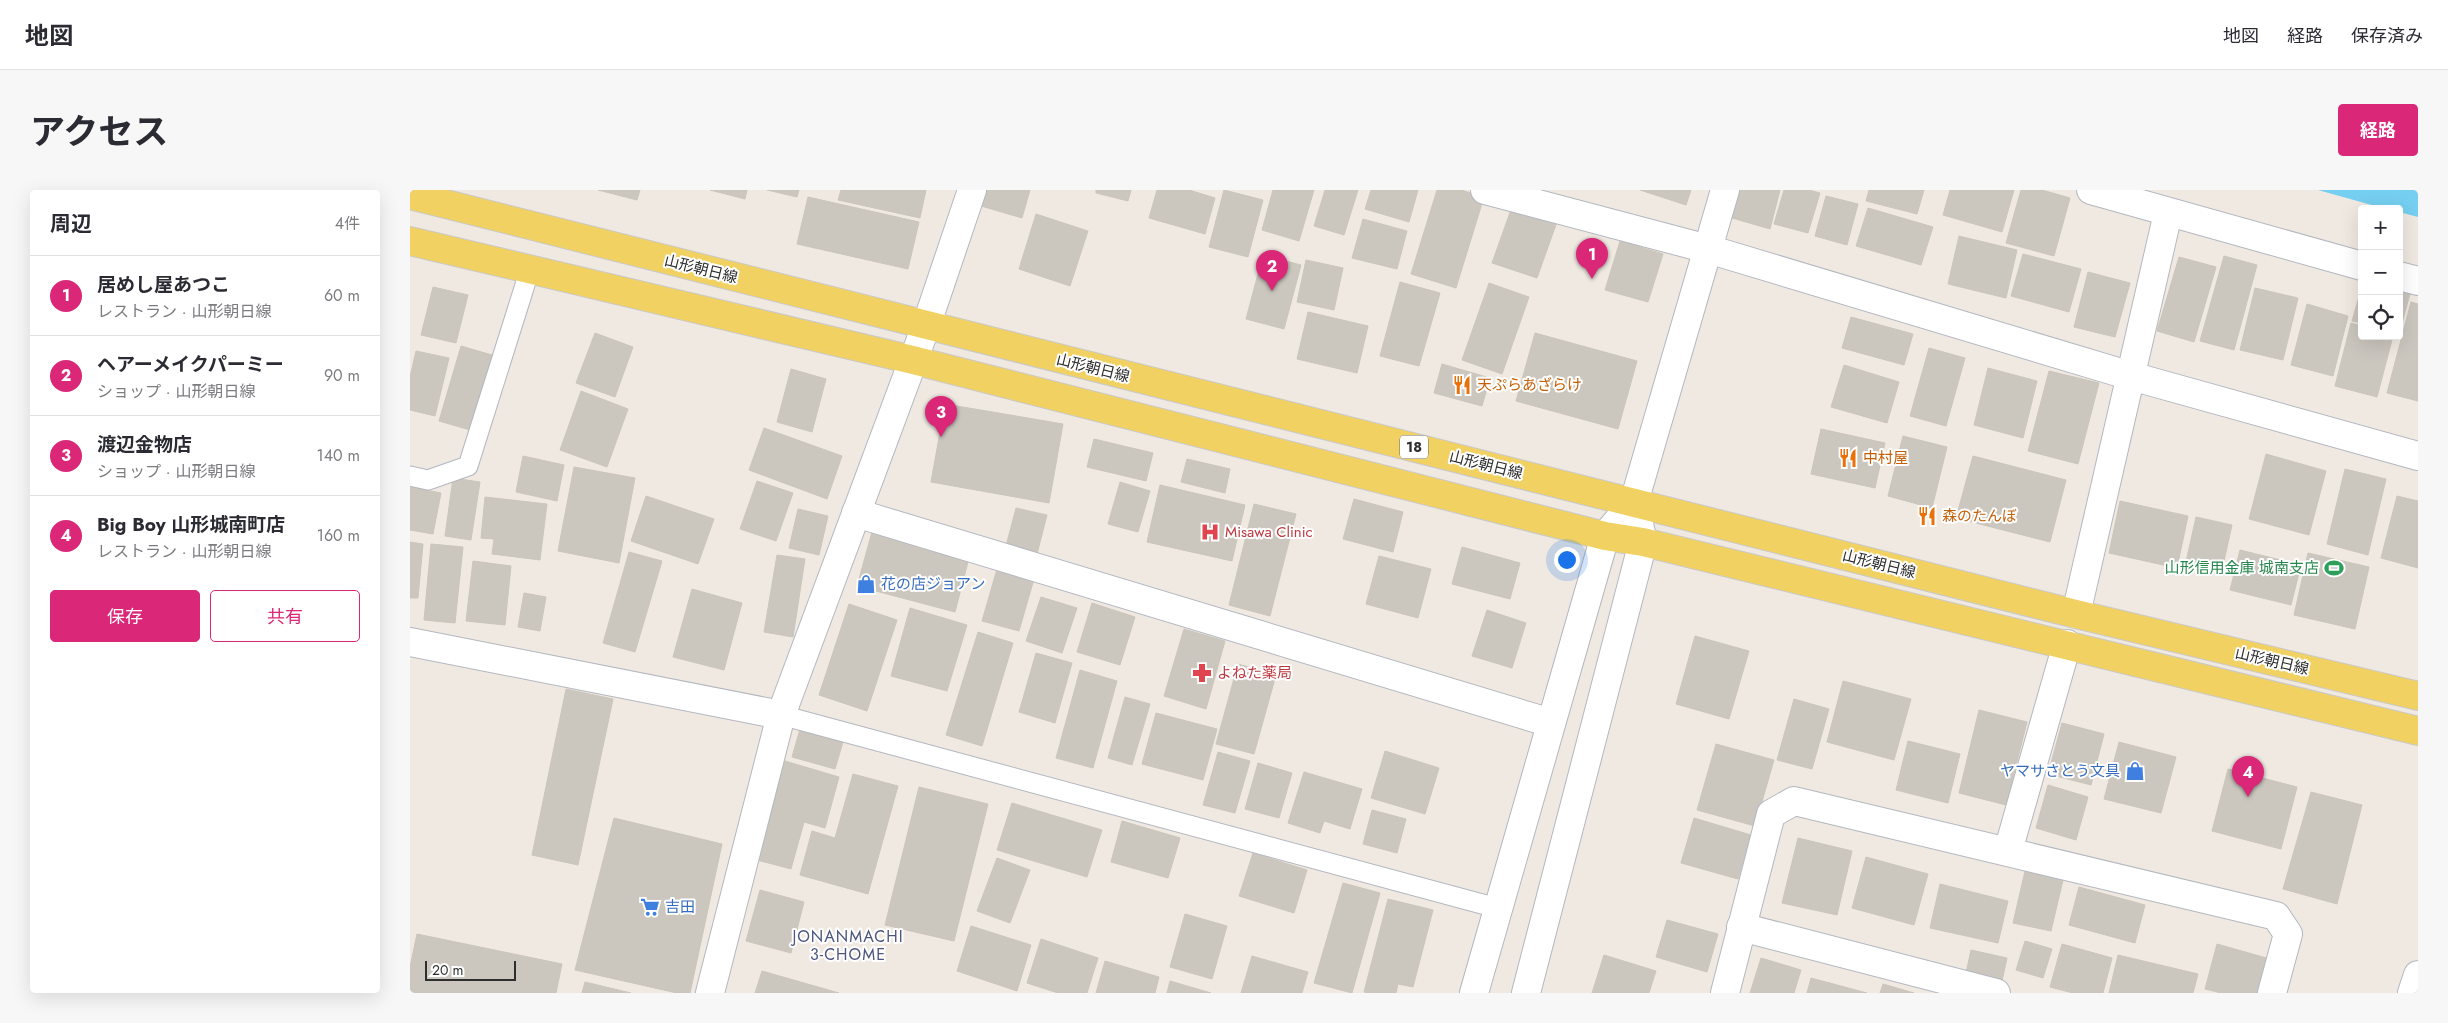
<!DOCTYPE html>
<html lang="ja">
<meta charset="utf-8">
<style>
body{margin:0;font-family:Jost,"Noto Sans JP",sans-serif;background:#f7f7f7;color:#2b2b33}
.controls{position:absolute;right:15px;top:15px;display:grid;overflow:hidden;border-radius:5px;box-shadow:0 5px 20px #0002}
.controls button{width:45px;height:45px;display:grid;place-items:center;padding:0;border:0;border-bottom:1px solid #e1e1e2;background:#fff;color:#2b2b33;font:25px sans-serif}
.scale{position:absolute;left:15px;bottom:12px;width:91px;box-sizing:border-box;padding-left:5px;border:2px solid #2e2e2e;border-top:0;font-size:14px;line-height:18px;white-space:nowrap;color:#2e2e2e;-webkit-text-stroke:4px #fff;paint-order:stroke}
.you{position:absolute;left:1156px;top:369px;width:18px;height:18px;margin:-12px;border:4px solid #fff;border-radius:50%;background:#1a73e8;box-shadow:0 0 0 8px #1a73e833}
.badge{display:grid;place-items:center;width:32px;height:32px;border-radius:50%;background:#db2777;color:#fff;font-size:16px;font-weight:700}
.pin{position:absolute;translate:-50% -41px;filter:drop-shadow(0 1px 2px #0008)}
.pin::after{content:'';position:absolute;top:26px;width:18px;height:15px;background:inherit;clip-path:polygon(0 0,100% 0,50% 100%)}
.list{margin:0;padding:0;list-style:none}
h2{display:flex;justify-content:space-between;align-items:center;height:65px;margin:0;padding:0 20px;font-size:21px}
h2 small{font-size:16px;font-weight:400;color:#7c7c81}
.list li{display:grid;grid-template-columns:32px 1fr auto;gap:15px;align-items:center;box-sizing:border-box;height:80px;padding:0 20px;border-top:1px solid #e1e1e2}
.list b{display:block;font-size:19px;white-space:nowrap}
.list p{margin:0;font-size:16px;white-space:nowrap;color:#7c7c81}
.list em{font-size:16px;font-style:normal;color:#7c7c81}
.actions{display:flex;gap:10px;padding:15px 20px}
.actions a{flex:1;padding:11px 0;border:1px solid #db2777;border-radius:5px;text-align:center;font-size:18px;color:#db2777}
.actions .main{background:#db2777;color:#fff}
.icon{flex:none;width:28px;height:28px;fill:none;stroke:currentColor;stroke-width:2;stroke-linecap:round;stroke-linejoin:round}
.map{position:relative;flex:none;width:2008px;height:803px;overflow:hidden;border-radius:5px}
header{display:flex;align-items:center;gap:30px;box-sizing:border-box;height:70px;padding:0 25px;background:#fff;border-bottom:1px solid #e1e1e2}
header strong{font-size:24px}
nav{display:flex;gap:28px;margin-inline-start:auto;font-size:18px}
.intro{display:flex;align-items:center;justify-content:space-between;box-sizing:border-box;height:120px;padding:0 30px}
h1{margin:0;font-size:35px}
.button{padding:12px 22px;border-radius:5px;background:#db2777;color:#fff;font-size:18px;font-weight:700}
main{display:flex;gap:30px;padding:0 30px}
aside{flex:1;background:#fff;border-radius:5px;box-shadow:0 5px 20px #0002}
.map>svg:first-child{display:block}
.water{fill:#75cff0}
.building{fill:#cbc7bf;stroke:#cbc5ba}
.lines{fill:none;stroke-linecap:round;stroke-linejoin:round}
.service-casing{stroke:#b4b7c1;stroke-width:21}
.minor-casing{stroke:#b4b7c1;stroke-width:30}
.tertiary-casing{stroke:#b4b7c1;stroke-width:30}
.primary-casing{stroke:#c9c9c9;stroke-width:30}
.service{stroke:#fff;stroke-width:19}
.minor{stroke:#fff;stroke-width:28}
.tertiary{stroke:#fff;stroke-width:28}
.primary{stroke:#f2d163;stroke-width:28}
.labels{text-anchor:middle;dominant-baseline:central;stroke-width:4;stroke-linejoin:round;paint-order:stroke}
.shield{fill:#fff;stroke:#6d6d6d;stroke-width:1}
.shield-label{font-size:14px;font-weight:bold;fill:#2e2e2e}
.street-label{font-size:15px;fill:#2e2e2e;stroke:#fff}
.food-label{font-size:15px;fill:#c56008;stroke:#fff;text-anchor:start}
.health-label{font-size:15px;fill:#be3a42;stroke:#fff;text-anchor:start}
.leisure-label{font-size:15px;fill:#27864d;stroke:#fff;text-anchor:end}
.shop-label{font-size:15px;fill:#366cbe;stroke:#fff;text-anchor:start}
.neighbourhood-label{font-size:16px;letter-spacing:1px;fill:#4d5680;stroke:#fff}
</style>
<header>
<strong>地図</strong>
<nav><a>地図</a><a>経路</a><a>保存済み</a></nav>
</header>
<div class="intro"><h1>アクセス</h1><a class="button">経路</a></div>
<main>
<aside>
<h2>周辺<small>4件</small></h2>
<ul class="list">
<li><span class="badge">1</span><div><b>居めし屋あつこ</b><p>レストラン · 山形朝日線</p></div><em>60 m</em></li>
<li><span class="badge">2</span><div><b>ヘアーメイクパーミー</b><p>ショップ · 山形朝日線</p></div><em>90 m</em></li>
<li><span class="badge">3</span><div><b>渡辺金物店</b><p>ショップ · 山形朝日線</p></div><em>140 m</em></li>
<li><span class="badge">4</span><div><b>Big Boy 山形城南町店</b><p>レストラン · 山形朝日線</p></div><em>160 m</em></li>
</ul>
<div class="actions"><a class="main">保存</a><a>共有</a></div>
</aside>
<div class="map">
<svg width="2008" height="803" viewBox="0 0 2008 803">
<rect width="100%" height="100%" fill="#efe9e1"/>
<path class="water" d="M1908 0H2008V27L1989 22V19H1976Z"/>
<g class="building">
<path d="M188 0H230L227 10Z"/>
<path d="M300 0H337L335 9Z"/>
<path d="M357 0H389L387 7Z"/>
<path d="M431 0H516L510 28 428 10Z"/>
<path d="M576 0H620L612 28 571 16Z"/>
<path d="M686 0H721L718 11 686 3Z"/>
<path d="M747 0H779L805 8 795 44 739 28Z"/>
<path d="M814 0 853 10 838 67 799 57Z"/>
<path d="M863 0H904L889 51 852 40Z"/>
<path d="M915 0H948L934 45 904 36Z"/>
<path d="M961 0H1008L999 32 955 19Z"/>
<path d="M1027 0H1051L1074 7 1046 98 1001 84Z"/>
<path d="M1230 0H1281L1276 15Z"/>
<path d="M1329 0H1370L1360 39 1322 28Z"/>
<path d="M1374 0H1399L1410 3 1398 43 1364 34Z"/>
<path d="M1459 0H1514L1507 24 1456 11Z"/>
<path d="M1540 0H1604L1592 42 1533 25Z"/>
<path d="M1611 0H1632L1660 8 1644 66 1596 53Z"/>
<path d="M1416 6 1448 14 1437 55 1405 46Z"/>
<path d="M398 7 509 32 498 79 387 54Z"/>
<path d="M1103 14 1148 29 1127 88 1082 73Z"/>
<path d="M1458 18 1523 37 1511 75 1446 56Z"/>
<path d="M626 24 678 41 660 96 609 79Z"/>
<path d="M953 29 997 41 987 79 942 68Z"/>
<path d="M1549 46 1607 60 1596 108 1538 94Z"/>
<path d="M1210 51 1253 64 1238 112 1195 100Z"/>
<path d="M1613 64 1671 79 1659 122 1601 106Z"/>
<path d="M853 65 891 75 874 139 836 129Z"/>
<path d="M1814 66 1847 75 1824 160 1790 151Z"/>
<path d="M1769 67 1806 77 1784 152 1747 141Z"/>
<path d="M896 70 933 78 924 120 887 112Z"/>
<path d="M1678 82 1720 93 1705 147 1664 137Z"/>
<path d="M990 92 1030 103 1009 176 970 166Z"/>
<path d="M1079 93 1119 107 1092 184 1052 170Z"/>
<path d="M1952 96V133L1942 131Z"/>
<path d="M23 97 58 105 46 153 11 145Z"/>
<path d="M1845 98 1888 108 1873 170 1830 160Z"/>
<path d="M1989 101 2000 104 1989 144Z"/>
<path d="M2001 112 2008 114V211L1977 203Z"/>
<path d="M1897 114 1938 126 1923 186 1881 175Z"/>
<path d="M898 122 958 136 947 183 887 169Z"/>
<path d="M1441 127 1503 144 1494 175 1432 158Z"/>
<path d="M1941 133 1952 136V146H1983L1967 207 1925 196Z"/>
<path d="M185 143 223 157 205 207 166 193Z"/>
<path d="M1125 143 1227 171 1208 239 1106 211Z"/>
<path d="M51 156 82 165 60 240 29 231Z"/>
<path d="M1519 158 1555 168 1536 236 1500 226Z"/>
<path d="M6 161 39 168 25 226 0 220V187Z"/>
<path d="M1032 174 1080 188 1072 216 1024 203Z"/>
<path d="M1434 175 1489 192 1477 233 1421 217Z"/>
<path d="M1578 178 1627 191 1613 248 1564 235Z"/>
<path d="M381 179 416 189 402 242 367 232Z"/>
<path d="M1639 181 1689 193 1668 274 1618 261Z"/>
<path d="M171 201 218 219 197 277 150 260Z"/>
<path d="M535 214 653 234 639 313 521 292Z"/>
<path d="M354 238 432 266 417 309 339 280Z"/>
<path d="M1411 239 1475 253 1465 298 1401 284Z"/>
<path d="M1493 246 1537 257 1522 318 1478 306Z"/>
<path d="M684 249 743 263 736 291 677 277Z"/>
<path d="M1856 264 1916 281 1899 345 1839 329Z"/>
<path d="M113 266 154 275 147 311 106 302Z"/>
<path d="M1563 266 1656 290 1640 352 1546 328Z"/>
<path d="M777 269 820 279 815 303 771 292Z"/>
<path d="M164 277 225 288 209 373 148 361Z"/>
<path d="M1935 279 1976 289 1958 365 1917 354Z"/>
<path d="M43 288 70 292 61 350 35 346Z"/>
<path d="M347 291 383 303 366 351 330 339Z"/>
<path d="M710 292 740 301 728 342 698 334Z"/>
<path d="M750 295 835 315 822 371 737 352Z"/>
<path d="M0 297 31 303 23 344 0 340Z"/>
<path d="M236 306 304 329 288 374 221 351Z"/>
<path d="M1987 306 2008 311V378L1971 368Z"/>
<path d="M75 307 137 314 130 370 82 364 84 349 71 348Z"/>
<path d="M944 309 993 322 983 362 933 349Z"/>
<path d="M1710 311 1778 326 1767 378 1699 363Z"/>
<path d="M844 314 886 324 860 426 819 415Z"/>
<path d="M606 318 637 325 627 364 596 356Z"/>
<path d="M388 319 418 326 409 365 379 358Z"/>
<path d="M1786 327 1822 335 1812 380 1776 372Z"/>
<path d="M462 342 559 368 545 422 447 396Z"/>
<path d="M0 352 13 354 8 408H0Z"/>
<path d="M21 354 53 357 45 433 14 430Z"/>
<path d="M1052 357 1110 373 1100 409 1042 394Z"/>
<path d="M1830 360 1891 375 1881 415 1820 400Z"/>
<path d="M219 362 252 371 225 462 193 453Z"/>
<path d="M1898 363 1959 377 1945 439 1884 425Z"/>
<path d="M367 365 395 369 383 447 354 442Z"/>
<path d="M969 366 1021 379 1008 428 956 414Z"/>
<path d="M63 371 101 376 95 435 56 431Z"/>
<path d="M587 379 624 389 609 441 572 431Z"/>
<path d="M282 399 332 413 314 480 263 467Z"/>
<path d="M114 403 136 407 130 441 108 437Z"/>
<path d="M631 407 667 418 652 463 616 451Z"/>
<path d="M682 413 725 427 710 475 667 462Z"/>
<path d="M439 414 487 430 457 521 409 505Z"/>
<path d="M500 418 557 435 537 501 481 486Z"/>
<path d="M1077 420 1116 433 1102 478 1062 466Z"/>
<path d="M774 439 815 451 796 519 754 506Z"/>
<path d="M568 442 603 453 572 556 536 545Z"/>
<path d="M1285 446 1339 461 1319 529 1266 514Z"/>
<path d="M626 463 662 473 645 533 609 522Z"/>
<path d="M828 474 866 485 844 564 806 554Z"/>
<path d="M670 480 707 491 683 578 646 568Z"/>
<path d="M1433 491 1501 509 1484 570 1417 552Z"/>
<path d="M156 499 203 509 168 675 122 665Z"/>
<path d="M715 507 740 514 722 575 698 568Z"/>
<path d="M1384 509 1419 519 1402 579 1367 570Z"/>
<path d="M1569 520 1617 532 1596 615 1549 603Z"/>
<path d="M746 523 807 539 793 590 732 574Z"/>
<path d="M1652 533 1694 544 1681 595 1638 584Z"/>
<path d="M390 539 433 552 425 579 382 567Z"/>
<path d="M1498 551 1550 564 1538 613 1486 600Z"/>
<path d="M1709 552 1766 567 1751 623 1694 609Z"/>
<path d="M1306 554 1364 570 1345 636 1287 620Z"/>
<path d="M975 561 1029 578 1015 624 961 608Z"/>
<path d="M808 562 840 571 825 623 793 615Z"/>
<path d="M375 571 429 587 415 638 394 632 381 679 347 670Z"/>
<path d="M848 573 882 583 869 628 835 619Z"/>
<path d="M1818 579 1887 597 1871 659 1802 641Z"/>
<path d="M894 582 952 599 940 639 914 631 910 643 878 633Z"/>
<path d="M443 584 488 596 458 704 390 685 402 641 425 648Z"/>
<path d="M1638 595 1678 607 1666 650 1626 638Z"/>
<path d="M509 597 578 614 544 751 475 735Z"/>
<path d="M1901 602 1952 615 1927 714 1873 699Z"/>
<path d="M602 613 692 640 677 687 587 660Z"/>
<path d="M962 620 996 629 987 663 953 654Z"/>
<path d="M204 628 312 654 280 803H267L165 780Z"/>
<path d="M1284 628 1341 645 1328 689 1271 673Z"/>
<path d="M712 631 770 648 758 688 701 672Z"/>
<path d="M1388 648 1442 661 1427 725 1372 713Z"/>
<path d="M843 663 897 680 884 723 829 706Z"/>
<path d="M1456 667 1518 684 1504 735 1442 718Z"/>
<path d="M587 668 620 680 600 733 567 721Z"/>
<path d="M1615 681 1653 690 1641 741 1603 733Z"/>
<path d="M933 693 970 703 942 803 904 793Z"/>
<path d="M1530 694 1598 711 1588 753 1520 738Z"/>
<path d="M1669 697 1735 715 1725 753 1659 735Z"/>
<path d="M350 700 394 712 381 763 336 751Z"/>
<path d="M978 709 1023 720 1003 797 988 794 986 803H959L954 802Z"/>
<path d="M775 724 817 736 802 789 760 777Z"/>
<path d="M1257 730 1308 744 1297 782 1246 767Z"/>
<path d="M561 736 621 755 607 801 547 781Z"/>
<path d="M7 744 152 774 146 803H0V777Z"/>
<path d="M631 749 688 768 677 803H648L617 793Z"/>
<path d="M1615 751 1642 759 1633 788 1606 780Z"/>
<path d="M1652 754 1702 768 1693 803H1663L1640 797Z"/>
<path d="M1807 754 1860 769 1851 803H1811L1795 799Z"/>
<path d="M1561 760 1597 768 1592 791 1556 783Z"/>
<path d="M1194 765 1246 781 1239 803H1182Z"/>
<path d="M1708 765 1788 784 1783 803H1699Z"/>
<path d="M842 766 898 782 892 803H831Z"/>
<path d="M1351 768 1391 780 1384 803H1340Z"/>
<path d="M695 771 749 787 745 803H686Z"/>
<path d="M352 781 429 803H345Z"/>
<path d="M1401 788 1457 803H1397Z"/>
<path d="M760 791 801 803H757Z"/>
<path d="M175 792 221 803H172Z"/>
<path d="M1473 794 1504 803H1470Z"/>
</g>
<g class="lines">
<g class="service-casing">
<g id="service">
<path d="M0 286 18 290 58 276 120 79"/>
<path d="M371 525 1087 718"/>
</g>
</g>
<g class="minor-casing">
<g id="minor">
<path d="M1075 0 1298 59 1721 186 2008 266"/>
<path d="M1681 0 1952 76"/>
<path d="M1989 86 2008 91"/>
<path d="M1224 312 1315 0"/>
<path d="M446 323 1141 533"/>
<path d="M1666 424 1758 23"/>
<path d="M0 452 371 525"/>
<path d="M1598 661 1657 454"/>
<path d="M1331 737 1586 803"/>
<path d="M300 803 371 525 516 136"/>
<path d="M1315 803 1361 624 1384 611 1866 726 1878 744 1862 803"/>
</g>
</g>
<g class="tertiary-casing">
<g id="tertiary">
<path d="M516 136 562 0"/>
<path d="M1064 803 1195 346 1224 312"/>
<path d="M1116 803 1233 352 1224 312"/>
<path d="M2002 803 2008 785"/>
</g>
</g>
<g class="primary-casing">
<g id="primary">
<path d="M0 5 1666 424 2008 506"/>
<path d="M0 51 503 170 1195 346 1233 352 2008 541"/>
</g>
</g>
<use href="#service" class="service"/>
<use href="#minor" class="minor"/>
<use href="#tertiary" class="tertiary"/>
<use href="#primary" class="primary"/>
</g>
<defs>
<g id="restaurant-bare" transform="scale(1.5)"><path d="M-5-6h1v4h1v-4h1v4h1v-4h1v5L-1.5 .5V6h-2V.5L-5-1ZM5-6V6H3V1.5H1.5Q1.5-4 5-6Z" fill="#e8710a" stroke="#fff" stroke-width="2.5" paint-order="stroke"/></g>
<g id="hospital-bare" transform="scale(1.5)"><path d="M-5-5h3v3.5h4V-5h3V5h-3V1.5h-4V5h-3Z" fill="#e0444e" stroke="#fff" stroke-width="2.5" paint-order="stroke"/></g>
<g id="stadium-bare" transform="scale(1.5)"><path d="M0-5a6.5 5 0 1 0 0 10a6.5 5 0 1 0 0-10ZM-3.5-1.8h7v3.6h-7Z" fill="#2e9e5b" stroke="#fff" stroke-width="2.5" paint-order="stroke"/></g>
<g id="shop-bare" transform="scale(1.5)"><path d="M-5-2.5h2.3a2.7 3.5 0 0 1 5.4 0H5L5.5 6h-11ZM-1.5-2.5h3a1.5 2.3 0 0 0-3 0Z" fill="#3f7fe0" stroke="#fff" stroke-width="2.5" paint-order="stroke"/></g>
<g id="pharmacy-bare" transform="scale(1.5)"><path d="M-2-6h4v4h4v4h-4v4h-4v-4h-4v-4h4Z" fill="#e0444e" stroke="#fff" stroke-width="2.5" paint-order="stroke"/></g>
<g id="supermarket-bare" transform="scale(1.5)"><path d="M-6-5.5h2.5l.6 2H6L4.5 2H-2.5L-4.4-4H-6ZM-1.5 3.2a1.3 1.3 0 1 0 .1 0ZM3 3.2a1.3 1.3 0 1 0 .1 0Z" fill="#3f7fe0" stroke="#fff" stroke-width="2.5" paint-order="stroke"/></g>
</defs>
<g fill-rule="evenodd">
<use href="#restaurant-bare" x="1052" y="195"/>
<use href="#restaurant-bare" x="1438" y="268"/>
<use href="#restaurant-bare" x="1517" y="326"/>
<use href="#hospital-bare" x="800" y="342"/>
<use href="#stadium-bare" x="1924" y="378"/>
<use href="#shop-bare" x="456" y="394"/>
<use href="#pharmacy-bare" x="792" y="483"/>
<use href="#shop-bare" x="1725" y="581"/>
<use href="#supermarket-bare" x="240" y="717"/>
</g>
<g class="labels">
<rect class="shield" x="990" y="245.5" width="28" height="23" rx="4"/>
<g class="shield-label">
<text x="1004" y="257">18</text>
</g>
<g class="street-label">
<text transform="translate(291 79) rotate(14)">山形朝日線</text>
<text transform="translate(683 178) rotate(14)">山形朝日線</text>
<text transform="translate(1076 275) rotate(14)">山形朝日線</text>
<text transform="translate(1469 374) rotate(14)">山形朝日線</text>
<text transform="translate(1862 471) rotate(13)">山形朝日線</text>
</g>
<g class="food-label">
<text x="1067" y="195">天ぷらあざらけ</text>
<text x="1453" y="268">中村屋</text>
<text x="1532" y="326">森のたんぼ</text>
</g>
<g class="health-label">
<text x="815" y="342">Misawa Clinic</text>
<text x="807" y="483">よねた薬局</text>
</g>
<g class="leisure-label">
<text x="1909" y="378">山形信用金庫 城南支店</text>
</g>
<g class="shop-label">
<text x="471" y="394">花の店ジョアン</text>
<text x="1710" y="581" text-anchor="end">ヤマサさとう文具</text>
<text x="255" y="717">吉田</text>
</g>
<g class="neighbourhood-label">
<text x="438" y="746">JONANMACHI<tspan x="438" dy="18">3-CHOME</tspan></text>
</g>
</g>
</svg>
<div class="controls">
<button>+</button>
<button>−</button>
<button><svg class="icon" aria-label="locate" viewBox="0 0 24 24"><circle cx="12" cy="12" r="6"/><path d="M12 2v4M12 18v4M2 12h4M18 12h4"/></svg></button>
</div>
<div class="scale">20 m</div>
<div class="you"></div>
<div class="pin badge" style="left:1182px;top:89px">1</div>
<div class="pin badge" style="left:862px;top:101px">2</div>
<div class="pin badge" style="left:531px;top:247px">3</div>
<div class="pin badge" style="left:1838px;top:607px">4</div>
</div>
</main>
